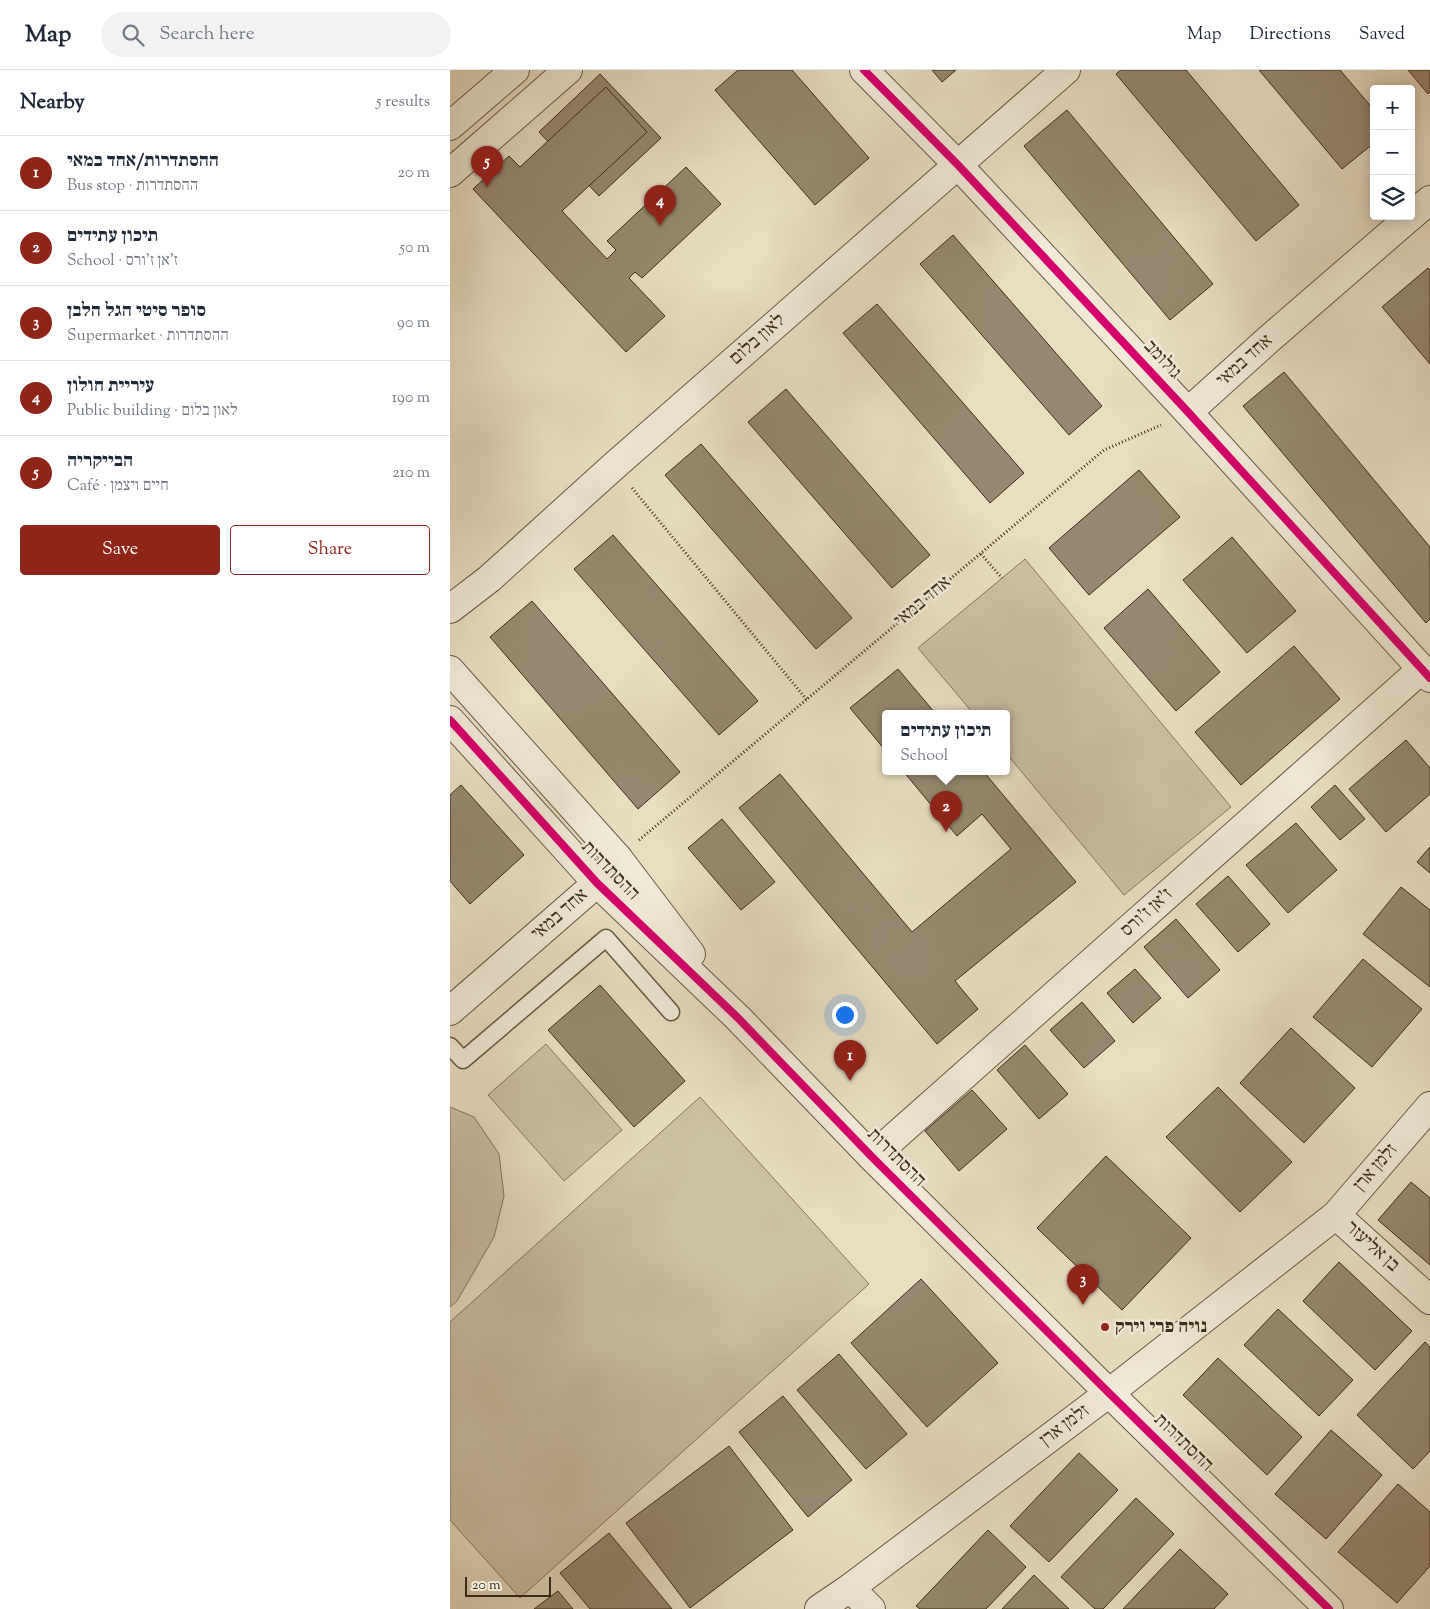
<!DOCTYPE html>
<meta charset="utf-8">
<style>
body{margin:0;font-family:"Sorts Mill Goudy","Frank Ruhl Libre",serif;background:#f2f2f3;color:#1f2937}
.controls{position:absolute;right:15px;top:15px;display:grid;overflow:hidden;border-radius:5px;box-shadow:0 2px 12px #0003}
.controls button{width:45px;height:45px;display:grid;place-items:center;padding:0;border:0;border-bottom:1px solid #e0e1e3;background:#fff;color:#1f2937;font:25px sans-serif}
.scale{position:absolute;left:15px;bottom:12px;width:86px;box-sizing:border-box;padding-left:5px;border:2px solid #3c2c16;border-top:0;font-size:14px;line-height:18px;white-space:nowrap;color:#3c2c16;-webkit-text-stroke:4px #f1ead7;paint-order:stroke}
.you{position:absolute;left:394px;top:944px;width:18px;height:18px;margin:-12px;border:4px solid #fff;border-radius:50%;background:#1a73e8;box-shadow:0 0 0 8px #1a73e833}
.badge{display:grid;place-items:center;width:32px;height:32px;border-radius:50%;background:#8f2418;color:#fff;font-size:16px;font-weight:700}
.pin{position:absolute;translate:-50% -41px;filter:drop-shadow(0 1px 2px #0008)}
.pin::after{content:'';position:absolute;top:26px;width:18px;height:15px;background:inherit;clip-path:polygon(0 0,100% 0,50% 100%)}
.popup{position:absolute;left:432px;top:640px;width:128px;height:65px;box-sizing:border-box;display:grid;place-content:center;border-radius:5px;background:#fff;filter:drop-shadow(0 1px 4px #0005);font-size:16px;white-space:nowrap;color:#747a83}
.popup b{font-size:19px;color:#1f2937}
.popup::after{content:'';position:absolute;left:50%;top:100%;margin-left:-10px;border:10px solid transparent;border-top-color:#fff}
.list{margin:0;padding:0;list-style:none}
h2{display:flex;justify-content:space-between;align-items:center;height:65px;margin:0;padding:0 20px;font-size:21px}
h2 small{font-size:16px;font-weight:400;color:#747a83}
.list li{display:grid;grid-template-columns:32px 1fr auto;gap:15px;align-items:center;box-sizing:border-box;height:75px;padding:0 20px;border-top:1px solid #e0e1e3}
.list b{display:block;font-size:19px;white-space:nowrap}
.list p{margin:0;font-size:16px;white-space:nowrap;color:#747a83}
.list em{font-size:16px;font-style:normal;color:#747a83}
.actions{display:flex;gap:10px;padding:15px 20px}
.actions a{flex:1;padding:11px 0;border:1px solid #8f2418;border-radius:5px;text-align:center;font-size:18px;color:#8f2418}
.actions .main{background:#8f2418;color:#fff}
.icon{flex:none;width:28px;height:28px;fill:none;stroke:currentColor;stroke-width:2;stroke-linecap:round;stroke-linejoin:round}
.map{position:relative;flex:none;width:980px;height:1539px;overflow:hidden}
header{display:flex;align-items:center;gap:30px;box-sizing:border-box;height:70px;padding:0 25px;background:#fff;border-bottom:1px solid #e0e1e3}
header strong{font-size:24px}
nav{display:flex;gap:28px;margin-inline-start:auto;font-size:18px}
.search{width:350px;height:45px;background:#f2f2f3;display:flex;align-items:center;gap:12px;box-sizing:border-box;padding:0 18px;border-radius:28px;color:#747a83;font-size:19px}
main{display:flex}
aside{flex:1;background:#fff}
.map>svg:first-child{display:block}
.green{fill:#ccc0a5;stroke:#84765e}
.building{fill:#96896f;stroke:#3c2c16}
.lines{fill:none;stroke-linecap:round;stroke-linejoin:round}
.service-casing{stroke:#675841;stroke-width:19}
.minor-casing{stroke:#675841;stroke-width:30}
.tertiary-casing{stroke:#675841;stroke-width:30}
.path{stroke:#3c2c16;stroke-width:3;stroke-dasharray:1 2.5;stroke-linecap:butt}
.service{stroke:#f1ead7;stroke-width:16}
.minor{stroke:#f1ead7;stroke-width:28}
.tertiary{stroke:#f1ead7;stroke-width:28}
.cycleway-casing{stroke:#f1ead7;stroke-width:11}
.cycleway{stroke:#d6006c;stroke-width:8}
.poi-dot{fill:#8f2418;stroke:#f1ead7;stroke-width:2}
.labels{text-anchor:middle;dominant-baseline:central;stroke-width:5;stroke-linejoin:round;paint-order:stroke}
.street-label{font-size:19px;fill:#3c2c16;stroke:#f1ead7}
.poi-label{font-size:19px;font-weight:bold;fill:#3c2c16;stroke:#f1ead7;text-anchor:start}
</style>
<header>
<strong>Map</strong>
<div class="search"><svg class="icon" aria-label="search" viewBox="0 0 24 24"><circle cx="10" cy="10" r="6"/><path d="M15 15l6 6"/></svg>Search here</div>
<nav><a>Map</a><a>Directions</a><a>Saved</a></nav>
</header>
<main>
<aside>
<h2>Nearby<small>5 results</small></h2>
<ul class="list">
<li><span class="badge">1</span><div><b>ההסתדרות/אחד במאי</b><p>Bus stop · ההסתדרות</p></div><em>20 m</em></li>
<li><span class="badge">2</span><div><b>תיכון עתידים</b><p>School · ז'אן ז'ורס</p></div><em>50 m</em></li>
<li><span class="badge">3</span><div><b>סופר סיטי הגל הלבן</b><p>Supermarket · ההסתדרות</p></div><em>90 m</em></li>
<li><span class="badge">4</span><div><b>עיריית חולון</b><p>Public building · לאון בלום</p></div><em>190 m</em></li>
<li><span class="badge">5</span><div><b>הבייקריה</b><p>Café · חיים ויצמן</p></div><em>210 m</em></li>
</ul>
<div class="actions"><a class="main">Save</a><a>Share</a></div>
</aside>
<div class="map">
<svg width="980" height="1539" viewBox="0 0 980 1539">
<rect width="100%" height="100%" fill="#e9dec2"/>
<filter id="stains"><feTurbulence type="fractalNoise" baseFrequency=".004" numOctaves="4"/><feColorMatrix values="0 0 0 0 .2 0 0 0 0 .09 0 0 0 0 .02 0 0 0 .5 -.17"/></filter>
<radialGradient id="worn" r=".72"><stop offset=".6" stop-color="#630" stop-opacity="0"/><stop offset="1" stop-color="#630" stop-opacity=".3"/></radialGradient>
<g class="green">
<path d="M575 489 781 737 674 825 556 683V643H523L468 578Z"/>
<path d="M96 974 172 1060 114 1111 38 1025Z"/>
<path d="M250 1027 419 1214 70 1528 0 1450V1252Z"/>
<path d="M0 1037 24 1047 49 1084 54 1126 44 1167 7 1231 0 1237Z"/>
</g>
<g class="building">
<path d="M288 0H342L419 88 365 135 265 20Z"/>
<path d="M482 0H506L492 12Z"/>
<path d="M671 0H736L849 135 806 171 666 4Z"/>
<path d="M809 0H890L924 40V73L892 99Z"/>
<path d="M958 0H980V22L978 24Z"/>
<path d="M150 4 211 68 149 126 89 62Z"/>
<path d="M156 17 197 62 112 141 157 189 166 180 157 171 236 97 271 134 192 208 185 202 179 208 215 246 176 282 23 119 59 86 70 97Z"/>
<path d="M617 40 763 214 720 250 574 76Z"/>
<path d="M503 165 652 336 619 365 470 194Z"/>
<path d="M978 198 980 200V294L932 237Z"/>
<path d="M427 234 574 403 540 433 393 263Z"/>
<path d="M834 302 980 477V549L976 553 793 336Z"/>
<path d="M336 319 480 485 442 518 298 352Z"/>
<path d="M251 374 402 548 366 579 215 405Z"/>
<path d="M689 400 730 447 639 525 599 478Z"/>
<path d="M163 465 308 631 269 665 124 499Z"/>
<path d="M782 467 846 541 797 583 733 510Z"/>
<path d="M698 519 770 602 726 641 654 558Z"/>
<path d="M82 531 230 702 188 739 40 567Z"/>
<path d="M844 576 890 629 791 715 745 662Z"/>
<path d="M448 599 485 643H436V681L400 638Z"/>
<path d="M956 670 980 698V724L936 762 899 719Z"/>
<path d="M453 701H533L626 812 505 911 528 939 487 974 289 738 330 704 462 862 561 779 532 744 507 766Z"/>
<path d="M11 715 74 785 20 834 0 811V725Z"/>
<path d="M885 715 915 749 890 770 861 737Z"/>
<path d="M272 749 325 812 291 840 238 778Z"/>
<path d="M846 753 887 800 838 843 796 795Z"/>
<path d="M980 777V803L967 792Z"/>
<path d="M778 806 820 854 788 882 746 834Z"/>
<path d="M951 817 980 840V917L913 864Z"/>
<path d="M726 849 770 900 738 928 694 877Z"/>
<path d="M913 889 972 939 922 997 863 947Z"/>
<path d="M685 899 711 928 683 953 657 923Z"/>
<path d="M150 915 235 1011 184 1057 98 960Z"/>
<path d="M632 932 665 971 634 998 600 960Z"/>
<path d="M841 958 905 1018 854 1073 790 1013Z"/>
<path d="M575 975 618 1024 589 1049 547 1000Z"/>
<path d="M768 1017 842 1092 790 1142 716 1067Z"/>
<path d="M522 1020 557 1059 509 1101 475 1061Z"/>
<path d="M656 1086 741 1168 672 1240 587 1158Z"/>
<path d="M961 1112 980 1128V1195L928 1150Z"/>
<path d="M889 1192 962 1261 925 1300 853 1231Z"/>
<path d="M471 1209 548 1293 477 1357 401 1273Z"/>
<path d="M828 1239 903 1310 869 1346 794 1275Z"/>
<path d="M975 1272 980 1277V1381L963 1399 907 1345Z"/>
<path d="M389 1284 457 1364 416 1399 347 1320Z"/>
<path d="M768 1288 852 1367 817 1405 733 1325Z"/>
<path d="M333 1326 402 1410 358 1447 289 1362Z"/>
<path d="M881 1360 932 1405 876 1469 825 1424Z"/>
<path d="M279 1376 343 1460 240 1538 176 1453Z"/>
<path d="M629 1383 668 1420 599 1492 560 1456Z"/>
<path d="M948 1414 980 1442V1496L947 1533 888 1482Z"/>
<path d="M686 1428 724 1464 653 1539H645L611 1507Z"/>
<path d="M538 1460 576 1497 536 1539H470L466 1536Z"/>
<path d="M159 1463 222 1539H140L110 1503Z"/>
<path d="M730 1479 778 1524 764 1539H673Z"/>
<path d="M584 1505 619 1539H552Z"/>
<path d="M108 1521 123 1539H84Z"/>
</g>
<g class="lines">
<g class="service-casing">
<path id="service" d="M0 976 13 990 156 868 221 942"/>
</g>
<g class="minor-casing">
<g id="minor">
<path d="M414 0 508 95 738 342 980 608"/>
<path d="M961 146 980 130"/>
<path d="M738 342 819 269 961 146"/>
<path d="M0 539 39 509 164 396 616 0"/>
<path d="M0 941 147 813 168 788"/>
<path d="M422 1087 972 599"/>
<path d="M886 1145 980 1230"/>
<path d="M400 1518 421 1539"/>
<path d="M369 1539 400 1518 659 1323 886 1145 980 1036"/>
</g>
</g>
<g class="tertiary-casing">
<g id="tertiary">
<path d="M0 56 65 0"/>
<path d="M0 103 118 0"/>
<path d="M0 600 168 788 241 884"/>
<path d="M0 650 147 813 288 948 422 1087 659 1323 879 1539"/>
</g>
</g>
<g class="path">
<path d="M182 418 357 630"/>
<path d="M531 484 552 508"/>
<path d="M189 770 654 380 711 355"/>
</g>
<use href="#service" class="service"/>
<use href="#minor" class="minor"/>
<use href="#tertiary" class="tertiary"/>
<g class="cycleway-casing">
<g id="cycleway">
<path d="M414 0 508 95 738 342 980 608"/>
<path d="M0 650 147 813 288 948 422 1087 659 1323 879 1539"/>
</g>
</g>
<use href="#cycleway" class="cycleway"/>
</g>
<circle class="poi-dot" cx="655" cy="1257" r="5"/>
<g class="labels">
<g class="street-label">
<text transform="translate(308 270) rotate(-41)">לאון בלום</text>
<text transform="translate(712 290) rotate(47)">גולומב</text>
<text transform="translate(795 291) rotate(-42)">אחד במאי</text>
<text transform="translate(473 532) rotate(-40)">אחד במאי</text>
<text transform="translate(160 801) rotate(46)">ההסתדרות</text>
<text transform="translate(697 843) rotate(-42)">ז'אן ז'ורס</text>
<text transform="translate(110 845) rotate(-41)">אחד במאי</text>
<text transform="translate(446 1088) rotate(45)">ההסתדרות</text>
<text transform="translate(926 1098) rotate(-49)">זלמן ארן</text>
<text transform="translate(922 1177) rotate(42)">בן אליעזר</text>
<text transform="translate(615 1356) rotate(-37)">זלמן ארן</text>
<text transform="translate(733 1373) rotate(44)">ההסתדרות</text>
</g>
<g class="poi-label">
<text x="665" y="1257">נויה פרי וירק</text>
</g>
</g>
<rect width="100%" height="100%" filter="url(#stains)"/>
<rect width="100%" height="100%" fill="url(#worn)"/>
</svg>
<div class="controls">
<button>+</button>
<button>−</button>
<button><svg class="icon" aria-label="layers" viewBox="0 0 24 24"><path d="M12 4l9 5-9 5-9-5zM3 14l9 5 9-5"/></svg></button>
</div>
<div class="scale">20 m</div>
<div class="you"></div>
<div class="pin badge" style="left:400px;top:1011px">1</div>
<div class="pin badge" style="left:496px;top:762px">2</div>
<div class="popup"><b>תיכון עתידים</b>School</div>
<div class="pin badge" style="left:633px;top:1235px">3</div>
<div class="pin badge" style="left:210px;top:156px">4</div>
<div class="pin badge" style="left:37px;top:117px">5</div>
</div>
</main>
